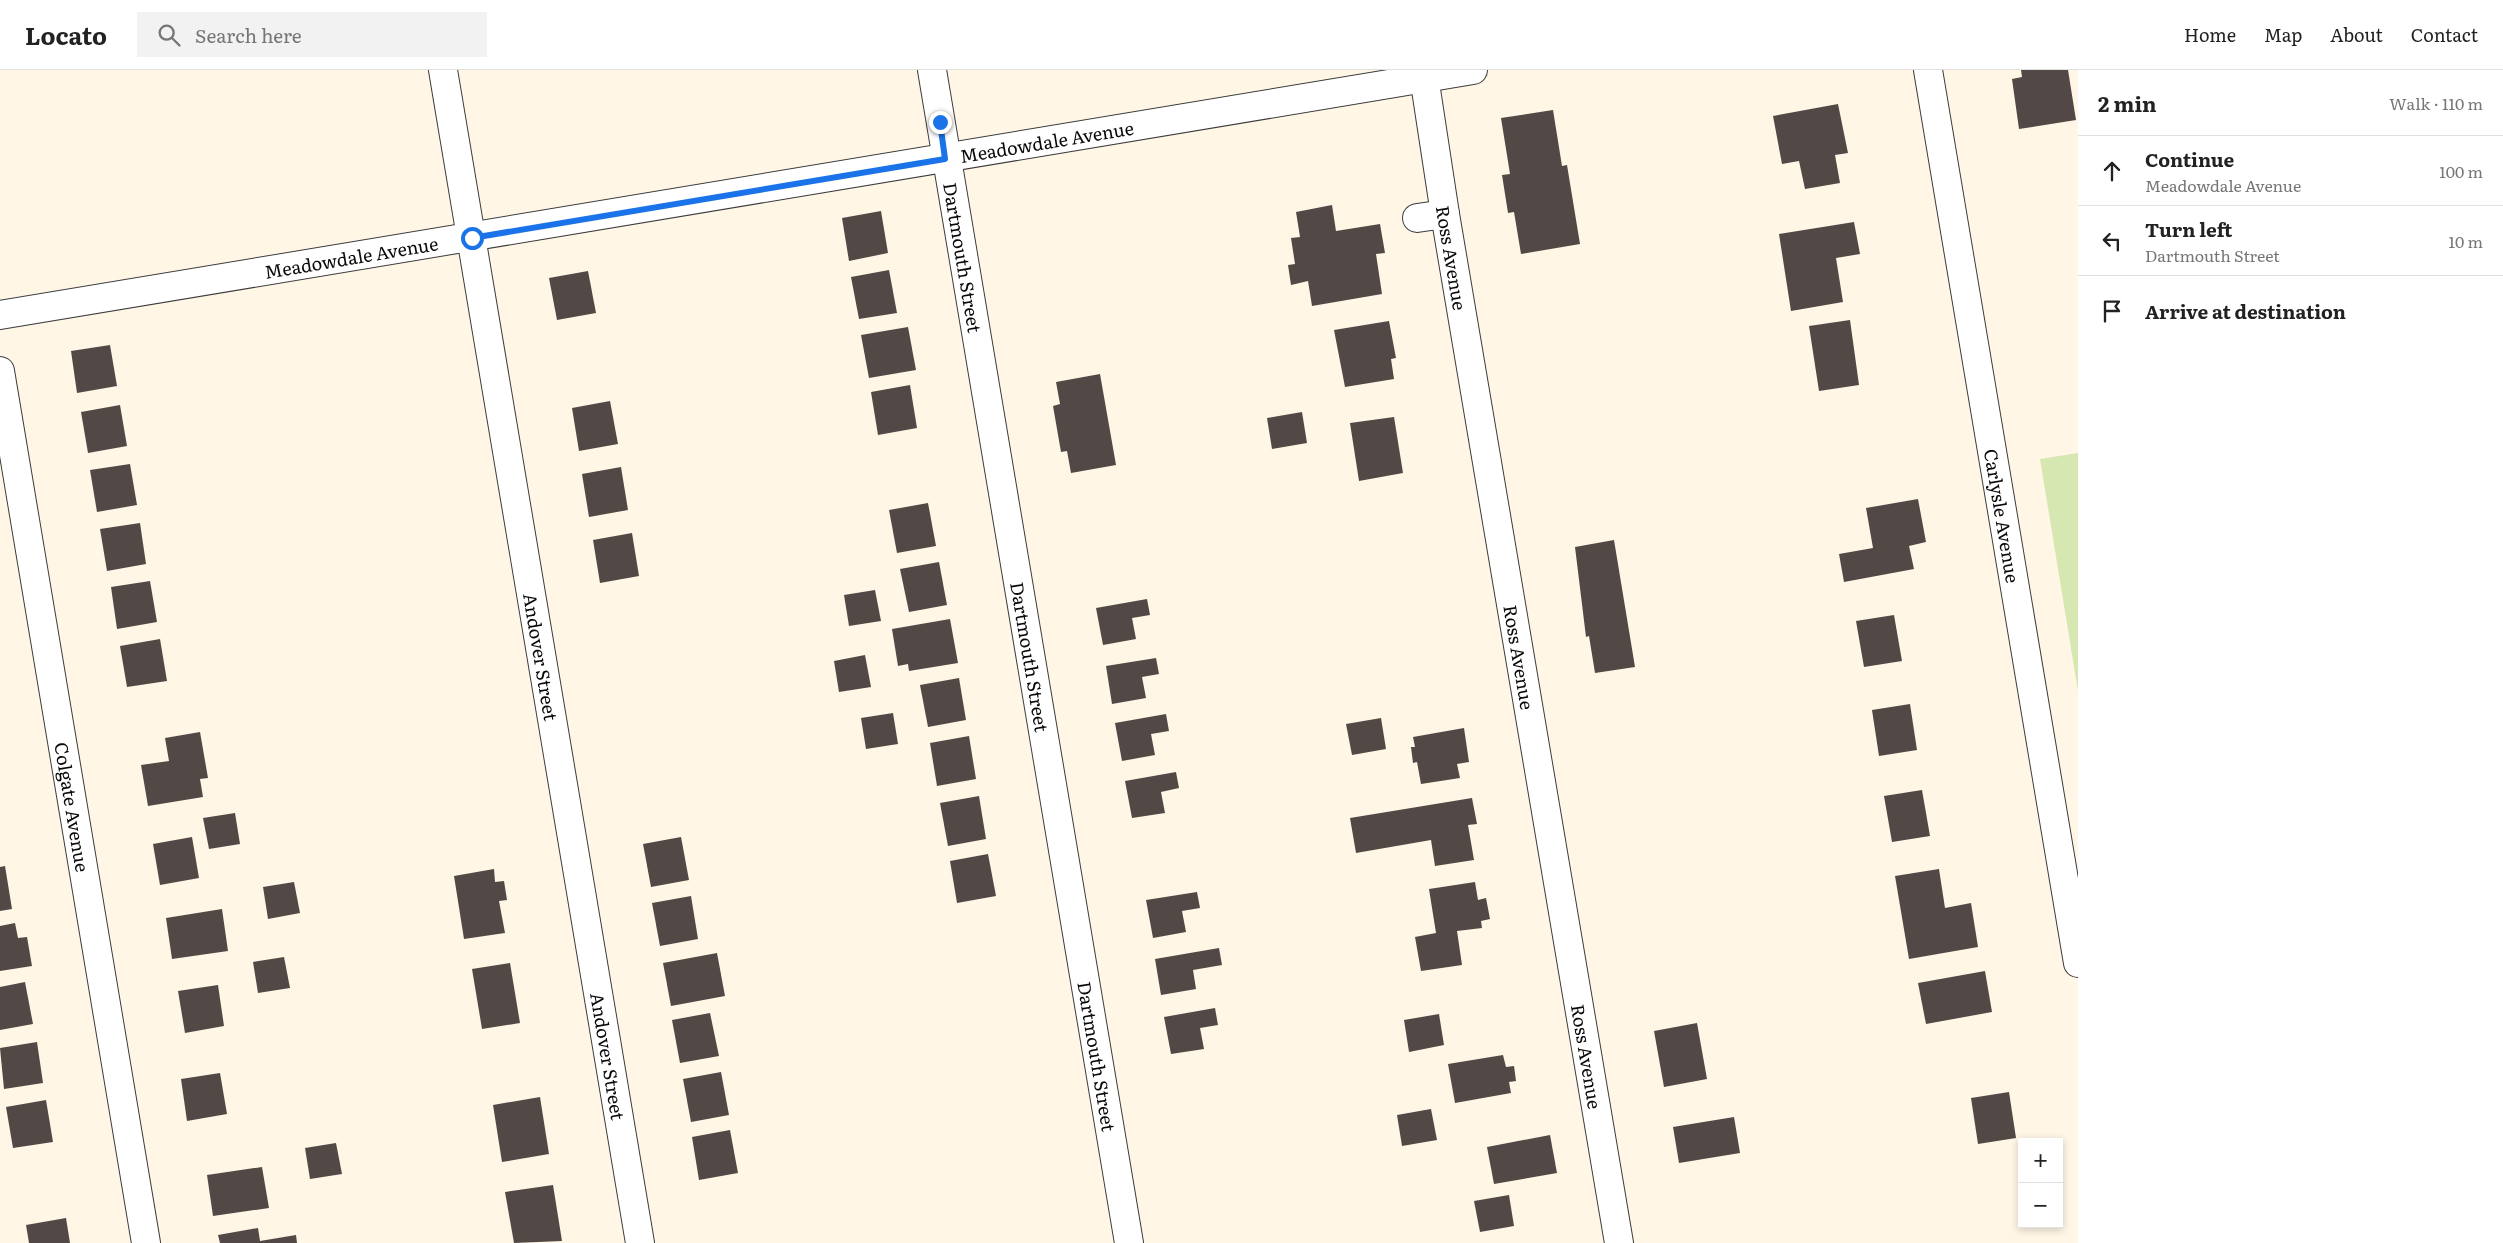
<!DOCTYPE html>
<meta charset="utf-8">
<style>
body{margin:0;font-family:Literata,serif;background:#f2f2f2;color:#222}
.controls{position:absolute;right:15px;bottom:15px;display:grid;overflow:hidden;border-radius:0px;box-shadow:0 2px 8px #0003}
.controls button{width:45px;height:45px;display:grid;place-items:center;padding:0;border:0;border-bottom:1px solid #e0e0e0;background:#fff;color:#222;font:25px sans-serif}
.stop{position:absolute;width:15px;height:15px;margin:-11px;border:4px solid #1a73e8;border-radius:50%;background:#fff}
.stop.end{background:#1a73e8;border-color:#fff;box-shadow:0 1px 5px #0008}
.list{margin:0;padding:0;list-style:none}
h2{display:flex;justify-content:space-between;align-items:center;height:65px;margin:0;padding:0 20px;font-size:21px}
h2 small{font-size:16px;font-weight:400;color:#767676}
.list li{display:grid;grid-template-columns:32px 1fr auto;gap:15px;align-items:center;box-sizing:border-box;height:70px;padding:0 20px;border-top:1px solid #e0e0e0}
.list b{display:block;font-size:19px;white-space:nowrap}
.list p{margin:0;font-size:16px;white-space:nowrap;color:#767676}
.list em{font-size:16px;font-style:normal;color:#767676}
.icon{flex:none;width:28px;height:28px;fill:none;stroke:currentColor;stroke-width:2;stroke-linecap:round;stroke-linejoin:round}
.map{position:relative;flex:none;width:2078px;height:1173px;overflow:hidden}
header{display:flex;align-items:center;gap:30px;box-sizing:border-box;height:70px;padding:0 25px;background:#fff;border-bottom:1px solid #e0e0e0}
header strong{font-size:24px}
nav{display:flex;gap:28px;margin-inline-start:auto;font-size:18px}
.search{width:350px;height:45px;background:#f2f2f2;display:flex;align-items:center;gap:12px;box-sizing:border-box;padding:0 18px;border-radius:0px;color:#767676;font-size:19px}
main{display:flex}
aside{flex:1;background:#fff}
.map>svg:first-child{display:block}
.green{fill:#d6e7b2}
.building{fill:#524946}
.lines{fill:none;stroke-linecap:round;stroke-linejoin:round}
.minor-casing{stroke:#3c3c3c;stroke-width:30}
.minor{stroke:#fff;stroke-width:28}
.route{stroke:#1a73e8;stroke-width:6}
.labels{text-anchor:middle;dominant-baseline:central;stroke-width:5;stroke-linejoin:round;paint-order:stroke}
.street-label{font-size:18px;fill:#090909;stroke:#fff}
</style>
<header>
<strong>Locato</strong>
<div class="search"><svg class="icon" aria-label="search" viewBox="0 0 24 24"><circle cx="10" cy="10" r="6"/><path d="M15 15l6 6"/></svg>Search here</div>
<nav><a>Home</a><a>Map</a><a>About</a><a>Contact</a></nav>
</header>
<main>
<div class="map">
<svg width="2078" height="1173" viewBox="0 0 2078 1173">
<rect width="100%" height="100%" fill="#fff6e6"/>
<path class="green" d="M2078 383V621L2040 389Z"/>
<g class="building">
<path d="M2021 0H2068L2076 50 2019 59 2012 9 2022 7Z"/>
<path d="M1838 34 1848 83 1835 85 1840 113 1805 119 1799 91 1782 94 1773 46Z"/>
<path d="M1553 40 1562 96 1567 95 1580 174 1521 184 1514 142 1508 143 1502 105 1510 104 1501 48Z"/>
<path d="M1332 135 1336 161 1380 154 1385 183 1376 184 1382 224 1312 236 1308 211 1291 215 1288 195 1295 194 1291 168 1300 167 1296 142Z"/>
<path d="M881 141 888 183 849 191 842 148Z"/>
<path d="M1854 152 1860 184 1836 188 1843 232 1791 241 1779 164Z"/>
<path d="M889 200 897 243 859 249 851 207Z"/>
<path d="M588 201 596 243 557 250 549 208Z"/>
<path d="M1850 250 1859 315 1819 321 1809 256Z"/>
<path d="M1389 251 1396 288 1391 289 1394 309 1345 317 1334 260Z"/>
<path d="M908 257 916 300 869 308 861 265Z"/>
<path d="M110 275 117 316 77 323 71 281Z"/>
<path d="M1100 304 1116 395 1071 403 1067 381 1061 382 1053 336 1060 334 1056 312Z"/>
<path d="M910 315 917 358 878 365 871 322Z"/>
<path d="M610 331 618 374 579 381 572 338Z"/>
<path d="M120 335 127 376 88 383 81 342Z"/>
<path d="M1302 342 1307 373 1272 379 1267 348Z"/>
<path d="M1394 347 1403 403 1359 411 1350 353Z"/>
<path d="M130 394 137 435 97 442 90 400Z"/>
<path d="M621 397 628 440 589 447 582 404Z"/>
<path d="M1918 429 1926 472 1909 476 1914 499 1844 512 1839 484 1873 478 1866 438Z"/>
<path d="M928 433 936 476 897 483 889 440Z"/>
<path d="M140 453 146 494 107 501 100 459Z"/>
<path d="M632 463 639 506 600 513 593 470Z"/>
<path d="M1614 470 1635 597 1595 603 1589 566 1586 567 1575 477Z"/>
<path d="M939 492 947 535 909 542 900 499Z"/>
<path d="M150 511 157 552 117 559 111 517Z"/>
<path d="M875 520 881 551 849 556 844 525Z"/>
<path d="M1147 529 1150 545 1132 548 1136 569 1103 575 1096 538Z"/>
<path d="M1894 545 1902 591 1864 597 1856 551Z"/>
<path d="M950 549 958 593 909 601 908 594 898 596 892 559Z"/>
<path d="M160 569 167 611 127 617 120 576Z"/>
<path d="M865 585 871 617 839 622 834 591Z"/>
<path d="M1156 588 1159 604 1142 607 1146 628 1112 634 1106 596Z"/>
<path d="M959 608 966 650 928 657 920 615Z"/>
<path d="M1910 634 1917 680 1879 686 1872 640Z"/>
<path d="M893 643 898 674 866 679 861 648Z"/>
<path d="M1166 644 1169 661 1151 664 1155 685 1122 691 1115 653Z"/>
<path d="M1381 648 1386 679 1352 685 1346 654Z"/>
<path d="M1464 658 1469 692 1457 694 1460 708 1421 714 1417 692 1413 693 1411 677H1415L1413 667Z"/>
<path d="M200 662 208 708 200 709 203 727 148 736 141 695 169 691 165 668Z"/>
<path d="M969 666 976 709 937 716 930 673Z"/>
<path d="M1176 702 1179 718 1161 722 1165 743 1132 748 1125 711Z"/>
<path d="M1922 720 1930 766 1892 772 1884 726Z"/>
<path d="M979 726 986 769 948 776 940 733Z"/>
<path d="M1472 728 1477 754 1468 755 1474 790 1435 796 1431 770 1356 783 1350 748Z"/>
<path d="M235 743 240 774 209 779 203 748Z"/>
<path d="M192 767 199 808 160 815 153 774Z"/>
<path d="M681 767 689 810 651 817 643 774Z"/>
<path d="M988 784 996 826 957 833 950 791Z"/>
<path d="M5 796 12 839 0 841V797Z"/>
<path d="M494 799 495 812 504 811 507 830 499 831 505 863 464 869 454 806Z"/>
<path d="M1939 799 1945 838 1971 833 1978 877 1909 889 1895 806Z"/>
<path d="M294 812 300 843 268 849 263 817Z"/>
<path d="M1475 812 1478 830 1486 828 1490 849 1481 851 1482 858 1457 861 1462 895 1421 901 1415 867 1436 863 1429 819Z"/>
<path d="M1197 822 1200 838 1182 841 1186 862 1153 868 1146 830Z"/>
<path d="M691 826 698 869 660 876 652 833Z"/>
<path d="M222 839 228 881 172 889 166 848Z"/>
<path d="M15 853 18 868 27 867 32 896 0 901V856Z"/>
<path d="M1219 878 1222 895 1193 900 1196 919 1161 925 1155 889Z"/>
<path d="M717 883 725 926 671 936 663 893Z"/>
<path d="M284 887 290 918 258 923 253 892Z"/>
<path d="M510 893 520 953 482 959 472 899Z"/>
<path d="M1985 901 1992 942 1926 954 1918 913Z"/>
<path d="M25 912 33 954 0 960V917Z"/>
<path d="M218 915 224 956 185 963 178 921Z"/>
<path d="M1215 938 1218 955 1200 958 1204 979 1171 984 1164 947Z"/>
<path d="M710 943 719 986 680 993 672 950Z"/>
<path d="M1439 944 1444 975 1409 982 1404 950Z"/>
<path d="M1697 953 1707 1009 1664 1017 1654 961Z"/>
<path d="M37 972 43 1013 4 1019 0 978Z"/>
<path d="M1503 985 1506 997 1514 996 1516 1011 1509 1012 1511 1023 1455 1033 1448 994Z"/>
<path d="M721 1002 729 1045 691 1052 683 1009Z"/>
<path d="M220 1003 227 1044 187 1051 181 1009Z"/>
<path d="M2009 1022 2016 1068 1978 1074 1971 1028Z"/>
<path d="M540 1027 549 1084 502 1092 493 1035Z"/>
<path d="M46 1030 53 1072 13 1078 6 1037Z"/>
<path d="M1431 1039 1437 1070 1402 1076 1397 1045Z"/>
<path d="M1734 1047 1740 1083 1679 1093 1673 1057Z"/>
<path d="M730 1060 738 1103 699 1110 692 1067Z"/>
<path d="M1550 1065 1557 1103 1494 1114 1487 1077Z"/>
<path d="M336 1073 342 1104 310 1109 305 1078Z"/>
<path d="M262 1097 269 1138 213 1146 207 1105Z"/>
<path d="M553 1115 562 1171 514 1173 505 1122Z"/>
<path d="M1509 1125 1514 1156 1480 1162 1474 1131Z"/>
<path d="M66 1148 70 1173H29L26 1155Z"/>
<path d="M258 1158 260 1171 296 1165 297 1173H220L218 1165Z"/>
</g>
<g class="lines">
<g class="minor-casing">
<g id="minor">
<path id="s1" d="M443 0 640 1173"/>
<path id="s2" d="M932 0 1129 1173"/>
<path id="s3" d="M1423 0 1445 144 1619 1173"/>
<path id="s4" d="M1928 0 2078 893"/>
<path d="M1417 148 1445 144"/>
<path id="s5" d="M0 245 1473 0"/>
<path id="s6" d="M0 301 146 1173"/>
</g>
</g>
<use href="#minor" class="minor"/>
</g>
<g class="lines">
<path class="route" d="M472 168 945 89 940 52"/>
</g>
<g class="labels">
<g class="street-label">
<text stroke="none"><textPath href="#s5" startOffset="1061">Meadowdale Avenue</textPath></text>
<text stroke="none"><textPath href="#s5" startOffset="356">Meadowdale Avenue</textPath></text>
<text stroke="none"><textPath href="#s2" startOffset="190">Dartmouth Street</textPath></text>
<text stroke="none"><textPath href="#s3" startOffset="190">Ross Avenue</textPath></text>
<text stroke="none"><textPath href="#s4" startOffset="452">Carlysle Avenue</textPath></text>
<text stroke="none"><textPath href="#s1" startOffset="595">Andover Street</textPath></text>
<text stroke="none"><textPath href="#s2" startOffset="595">Dartmouth Street</textPath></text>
<text stroke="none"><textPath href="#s3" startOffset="595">Ross Avenue</textPath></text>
<text stroke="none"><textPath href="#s6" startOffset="442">Colgate Avenue</textPath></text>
<text stroke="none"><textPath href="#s1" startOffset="1000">Andover Street</textPath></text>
<text stroke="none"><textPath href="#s2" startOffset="1000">Dartmouth Street</textPath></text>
<text stroke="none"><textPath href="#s3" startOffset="1000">Ross Avenue</textPath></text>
</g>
</g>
</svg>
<div class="controls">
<button>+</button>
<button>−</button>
</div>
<div class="stop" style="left:472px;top:168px"></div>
<div class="stop end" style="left:940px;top:52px"></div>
</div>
<aside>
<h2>2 min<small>Walk · 110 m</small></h2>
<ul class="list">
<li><svg class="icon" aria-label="ahead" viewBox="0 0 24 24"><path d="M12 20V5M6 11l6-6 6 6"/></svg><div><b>Continue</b><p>Meadowdale Avenue</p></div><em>100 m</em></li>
<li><svg class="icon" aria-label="left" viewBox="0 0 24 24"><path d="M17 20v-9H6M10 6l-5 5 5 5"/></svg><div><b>Turn left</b><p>Dartmouth Street</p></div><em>10 m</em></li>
<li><svg class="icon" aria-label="arrive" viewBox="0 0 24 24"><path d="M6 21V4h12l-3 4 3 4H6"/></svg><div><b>Arrive at destination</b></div></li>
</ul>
</aside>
</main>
